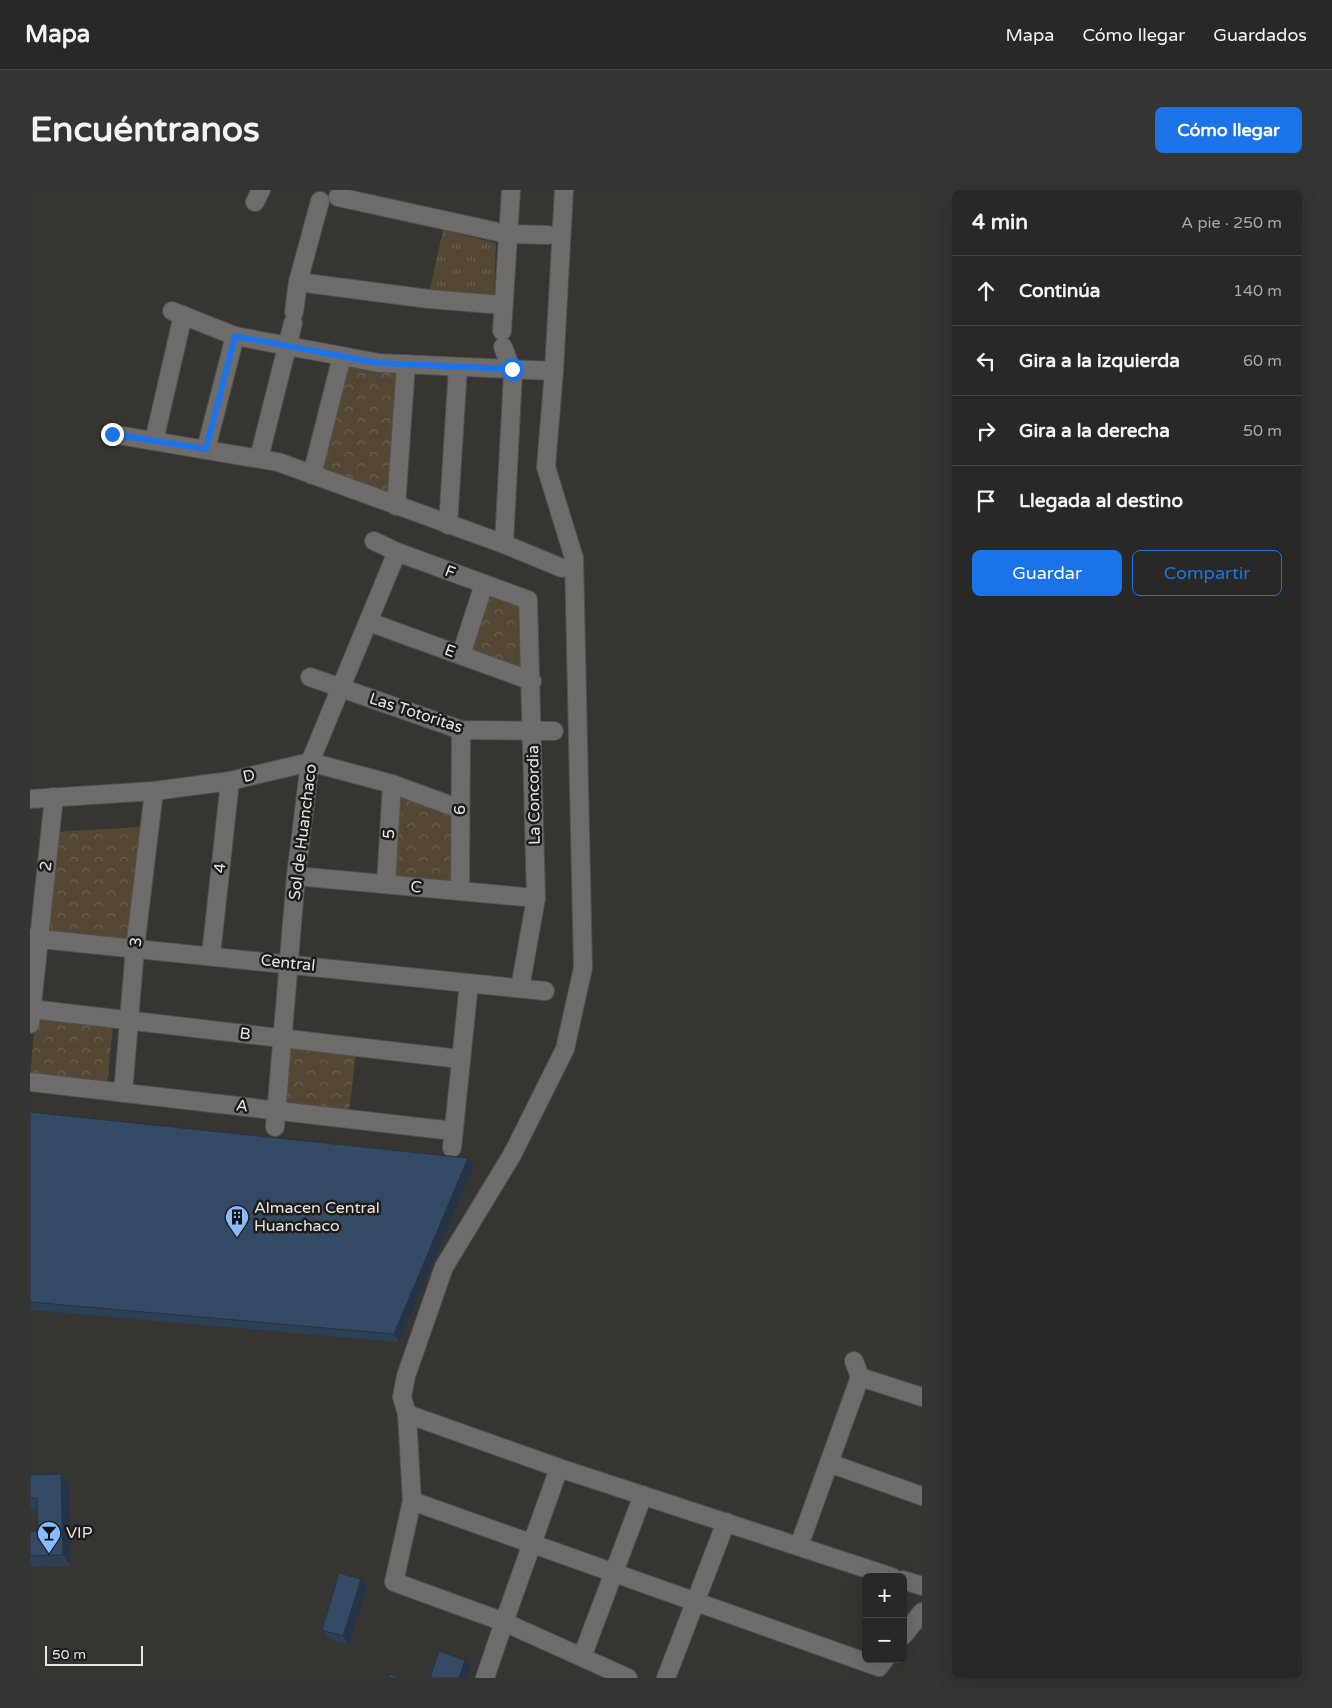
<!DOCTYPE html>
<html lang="es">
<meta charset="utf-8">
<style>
body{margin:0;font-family:"Varela Round",sans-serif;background:#343432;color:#f1f3f6}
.controls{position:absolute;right:15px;bottom:15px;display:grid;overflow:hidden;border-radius:8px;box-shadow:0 5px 20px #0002}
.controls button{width:45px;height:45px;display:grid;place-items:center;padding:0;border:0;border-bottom:1px solid #444443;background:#282826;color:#f1f3f6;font:25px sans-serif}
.scale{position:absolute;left:15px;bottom:12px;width:98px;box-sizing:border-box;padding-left:5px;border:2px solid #e6e5e4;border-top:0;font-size:14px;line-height:18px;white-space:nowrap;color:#e6e5e4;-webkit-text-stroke:4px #1d1c1b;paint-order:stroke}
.stop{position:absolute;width:15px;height:15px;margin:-11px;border:4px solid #1a73e8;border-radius:50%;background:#fff}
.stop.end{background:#1a73e8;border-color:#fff;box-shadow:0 1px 5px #0008}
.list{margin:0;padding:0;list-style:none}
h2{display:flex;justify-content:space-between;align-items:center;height:65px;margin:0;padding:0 20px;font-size:21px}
h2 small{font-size:16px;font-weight:400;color:#a5a6a7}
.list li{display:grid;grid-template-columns:32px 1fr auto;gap:15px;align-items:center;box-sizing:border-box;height:70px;padding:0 20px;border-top:1px solid #444443}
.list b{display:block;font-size:19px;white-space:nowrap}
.list em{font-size:16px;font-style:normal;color:#a5a6a7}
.actions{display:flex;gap:10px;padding:15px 20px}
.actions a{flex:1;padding:11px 0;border:1px solid #1a73e8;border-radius:8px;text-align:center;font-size:18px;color:#1a73e8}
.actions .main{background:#1a73e8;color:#fff}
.icon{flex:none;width:28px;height:28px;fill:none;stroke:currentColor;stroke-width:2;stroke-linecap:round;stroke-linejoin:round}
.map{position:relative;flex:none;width:892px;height:1488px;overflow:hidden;border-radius:8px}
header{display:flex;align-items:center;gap:30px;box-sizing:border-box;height:70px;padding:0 25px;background:#282826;border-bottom:1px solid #444443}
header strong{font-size:24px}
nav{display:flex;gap:28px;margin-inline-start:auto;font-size:18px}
.intro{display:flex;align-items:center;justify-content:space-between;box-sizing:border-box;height:120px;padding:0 30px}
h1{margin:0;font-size:35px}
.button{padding:12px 22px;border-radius:8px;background:#1a73e8;color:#fff;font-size:18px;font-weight:700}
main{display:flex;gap:30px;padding:0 30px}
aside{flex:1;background:#282826;border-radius:8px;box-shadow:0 5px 20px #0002}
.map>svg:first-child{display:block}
.grass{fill:url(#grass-tufts)}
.park{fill:url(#park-crowns)}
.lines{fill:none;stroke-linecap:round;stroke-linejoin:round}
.minor-casing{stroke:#52504f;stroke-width:20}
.minor{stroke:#6e6c6a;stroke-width:18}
.wall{fill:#2d3f55}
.shaded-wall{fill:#243345}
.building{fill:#344963;stroke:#243345}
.route{stroke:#1a73e8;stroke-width:6}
.labels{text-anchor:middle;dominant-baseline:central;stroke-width:5;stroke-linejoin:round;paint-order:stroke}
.street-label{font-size:16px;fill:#e6e5e4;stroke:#1d1c1b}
.poi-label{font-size:16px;fill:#e6e5e4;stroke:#1d1c1b;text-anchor:start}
</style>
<header>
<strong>Mapa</strong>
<nav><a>Mapa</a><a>Cómo llegar</a><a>Guardados</a></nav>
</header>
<div class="intro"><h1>Encuéntranos</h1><a class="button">Cómo llegar</a></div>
<main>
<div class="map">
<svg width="892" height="1488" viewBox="0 0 892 1488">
<defs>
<pattern id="grass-tufts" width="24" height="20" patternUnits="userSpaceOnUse" patternTransform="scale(1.25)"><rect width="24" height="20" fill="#544734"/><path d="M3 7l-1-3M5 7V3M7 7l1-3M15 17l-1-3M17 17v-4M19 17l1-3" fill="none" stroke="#6d6151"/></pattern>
<pattern id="park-crowns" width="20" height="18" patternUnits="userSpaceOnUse" patternTransform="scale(1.25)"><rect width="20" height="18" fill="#544734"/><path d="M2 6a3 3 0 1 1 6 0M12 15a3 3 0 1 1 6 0" fill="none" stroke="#6d6151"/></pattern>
</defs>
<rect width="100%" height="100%" fill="#363532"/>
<path class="grass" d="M413 40 466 53 464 109 399 103Z"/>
<g class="park">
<path d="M317 174 368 181 359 309 289 282Z"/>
<path d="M456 401 495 416 499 486 436 464Z"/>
<path d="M367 599 428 623V698L361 691Z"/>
<path d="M112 637 100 751 15 743 26 642Z"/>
<path d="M5 827 83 835 77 897 0 890Z"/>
<path d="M261 856 326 863 319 923 254 917Z"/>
</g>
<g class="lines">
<g class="minor-casing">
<g id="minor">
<path d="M308 7 477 44 518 45"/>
<path d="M225 12 231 0"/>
<path d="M268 92 399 109 473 115"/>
<path d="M142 121 205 146 349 173 524 181"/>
<path d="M264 122 268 92 290 11"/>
<path d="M472 141 481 0"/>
<path d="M473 157 483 183 474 354"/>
<path d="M82 244 248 272 474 354 532 378"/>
<path d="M124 251 153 125"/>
<path d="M176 259 205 146"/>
<path d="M229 268 263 133"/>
<path d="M282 285 312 166"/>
<path d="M366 316 376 174"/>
<path d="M418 335 428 177"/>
<path d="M344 351 367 362 498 410 506 708 490 798"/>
<path d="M339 432 502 491"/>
<path d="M431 465 454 394"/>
<path d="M280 487 431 540 524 541"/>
<path d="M0 609 124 601 200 591 280 572 362 594 430 619"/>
<path d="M266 686 506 708"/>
<path d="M356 694 362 594"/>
<path d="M430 701 431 540"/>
<path d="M0 748 515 801"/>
<path d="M181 765 200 591"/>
<path d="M1 819 430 869"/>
<path d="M0 834 24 607"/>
<path d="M0 892 423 941"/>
<path d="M93 903 105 758 124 601"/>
<path d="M245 937 266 686 280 572 367 362"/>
<path d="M422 958 439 793"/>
<path d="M824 1171 830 1187 892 1207"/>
<path d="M377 1224 529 1278 862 1387"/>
<path d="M799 1273 892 1306"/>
<path d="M529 1278 474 1432 598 1488"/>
<path d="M382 1311 849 1477 855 1469"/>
<path d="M769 1356 830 1187"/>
<path d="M873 1390 892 1396"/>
<path d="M873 1446 892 1422"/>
<path d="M552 1467 613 1305"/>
<path d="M455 1488 474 1432 364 1392 382 1311 377 1224 372 1207 376 1186 414 1077 482 965 535 859 553 778 544 368 516 277 524 181 534 0"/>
<path d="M636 1488 696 1332"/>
</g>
</g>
<use href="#minor" class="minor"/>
</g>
<g class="wall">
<path d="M0 922 444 976 369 1152 0 1120Z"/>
<path d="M0 1285 39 1295 41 1376 2 1377 0 1374V1341H8L7 1319H0Z"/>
<path d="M331 1389 337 1398 319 1455 298 1448 292 1440Z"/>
</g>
<g class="shaded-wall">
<path d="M438 968 444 976 369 1152 364 1144Z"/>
<path d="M31 1284 39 1295 41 1376 33 1365Z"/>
<path d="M331 1389 337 1398 319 1455 313 1446Z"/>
<path d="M435 1470 441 1479 438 1488H429Z"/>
</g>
<g class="building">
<path d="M0 922 438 968 364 1144 0 1112Z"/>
<path d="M31 1284 33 1365 0 1366V1341H8L7 1308H0V1285Z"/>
<path d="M309 1383 331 1389 313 1446 292 1440Z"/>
<path d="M409 1461 435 1470 429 1488H400Z"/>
<path d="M359 1484 371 1488H358Z"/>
</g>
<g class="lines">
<path class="route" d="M82 244 176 259 205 146 349 173 482 179"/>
</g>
<defs>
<g id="building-pin" transform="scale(1.25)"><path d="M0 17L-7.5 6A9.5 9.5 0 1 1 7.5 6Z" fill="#88bbfc" stroke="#1d1c1b"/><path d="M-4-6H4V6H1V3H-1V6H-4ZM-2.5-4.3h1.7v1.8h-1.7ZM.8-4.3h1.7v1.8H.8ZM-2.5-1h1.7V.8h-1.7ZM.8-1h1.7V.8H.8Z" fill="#111"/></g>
<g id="bar-pin" transform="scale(1.25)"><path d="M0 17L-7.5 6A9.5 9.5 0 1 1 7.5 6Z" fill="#88bbfc" stroke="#1d1c1b"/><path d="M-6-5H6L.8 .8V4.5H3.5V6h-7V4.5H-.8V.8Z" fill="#111"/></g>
</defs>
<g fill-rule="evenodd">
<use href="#building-pin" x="207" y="1027"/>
<use href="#bar-pin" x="19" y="1343"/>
</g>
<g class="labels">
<g class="street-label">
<text transform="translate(420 382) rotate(21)">F</text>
<text transform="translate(420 461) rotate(20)">E</text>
<text transform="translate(386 523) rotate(18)">Las Totoritas</text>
<text transform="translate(219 586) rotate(-13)">D</text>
<text transform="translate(504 605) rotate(-91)">La Concordia</text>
<text transform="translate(430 620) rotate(-90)">6</text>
<text transform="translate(273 642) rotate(-83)">Sol de Huanchaco</text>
<text transform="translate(359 644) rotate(-87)">5</text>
<text transform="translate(16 676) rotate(-84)">2</text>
<text transform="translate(190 678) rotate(-84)">4</text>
<text transform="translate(386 697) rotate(6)">C</text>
<text transform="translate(106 752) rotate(-84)">3</text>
<text transform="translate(258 773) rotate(6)">Central</text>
<text transform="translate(215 844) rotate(7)">B</text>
<text transform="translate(212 916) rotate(7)">A</text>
</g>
<g class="poi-label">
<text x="224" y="1018">Almacen Central<tspan x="224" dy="18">Huanchaco</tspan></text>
<text x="36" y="1343">VIP</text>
</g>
</g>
</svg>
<div class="controls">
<button>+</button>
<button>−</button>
</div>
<div class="scale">50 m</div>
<div class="stop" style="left:482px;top:179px"></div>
<div class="stop end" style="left:82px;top:244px"></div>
</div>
<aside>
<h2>4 min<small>A pie · 250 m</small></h2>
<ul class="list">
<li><svg class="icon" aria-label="ahead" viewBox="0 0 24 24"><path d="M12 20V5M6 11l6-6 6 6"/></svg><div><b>Continúa</b></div><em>140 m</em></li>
<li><svg class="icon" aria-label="left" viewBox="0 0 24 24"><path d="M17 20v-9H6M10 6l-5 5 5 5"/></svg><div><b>Gira a la izquierda</b></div><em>60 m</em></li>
<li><svg class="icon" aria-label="right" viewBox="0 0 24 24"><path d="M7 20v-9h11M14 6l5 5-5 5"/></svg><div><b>Gira a la derecha</b></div><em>50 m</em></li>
<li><svg class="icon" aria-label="arrive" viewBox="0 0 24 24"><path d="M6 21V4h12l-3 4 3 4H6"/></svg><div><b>Llegada al destino</b></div></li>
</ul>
<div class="actions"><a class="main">Guardar</a><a>Compartir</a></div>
</aside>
</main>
